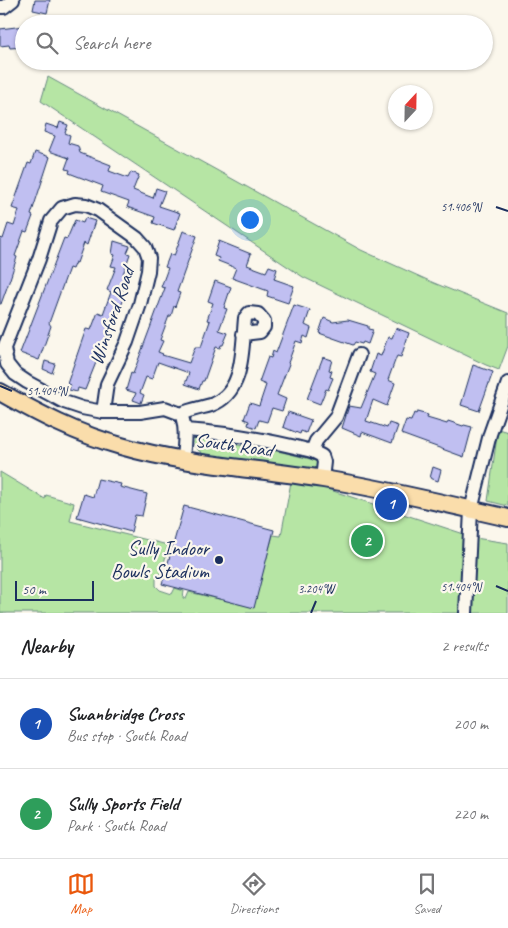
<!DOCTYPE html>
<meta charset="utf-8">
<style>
body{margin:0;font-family:Caveat,sans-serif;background:#f2f2f2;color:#202124}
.compass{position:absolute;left:388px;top:85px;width:45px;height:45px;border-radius:50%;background:#fff;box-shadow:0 1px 4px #0004;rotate:22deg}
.scale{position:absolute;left:15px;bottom:12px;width:79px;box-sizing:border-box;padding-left:5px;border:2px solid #1b2f5e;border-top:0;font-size:14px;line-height:18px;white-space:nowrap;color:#1b2f5e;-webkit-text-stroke:4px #fbf7ec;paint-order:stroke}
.you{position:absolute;left:249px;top:219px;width:18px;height:18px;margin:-12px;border:4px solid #fff;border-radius:50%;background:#1a73e8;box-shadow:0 0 0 8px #1a73e833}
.badge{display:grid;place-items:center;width:32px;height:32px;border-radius:50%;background:#ea580c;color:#fff;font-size:16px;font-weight:700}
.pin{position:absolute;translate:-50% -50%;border:2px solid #fff;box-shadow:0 1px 5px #0006}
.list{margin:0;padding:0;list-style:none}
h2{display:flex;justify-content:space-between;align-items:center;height:65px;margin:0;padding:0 20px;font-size:21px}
h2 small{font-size:16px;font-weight:400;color:#757577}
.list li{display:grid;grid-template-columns:32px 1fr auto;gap:15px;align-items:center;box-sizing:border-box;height:90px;padding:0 20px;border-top:1px solid #e0e0e0}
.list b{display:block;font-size:19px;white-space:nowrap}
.list p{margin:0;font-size:16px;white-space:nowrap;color:#757577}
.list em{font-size:16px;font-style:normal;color:#757577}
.icon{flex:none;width:28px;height:28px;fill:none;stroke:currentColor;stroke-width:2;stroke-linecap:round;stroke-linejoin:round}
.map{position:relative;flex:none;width:508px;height:613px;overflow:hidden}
.search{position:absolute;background:#fff;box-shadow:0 1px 4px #0004;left:15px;right:15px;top:15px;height:55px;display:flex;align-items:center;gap:12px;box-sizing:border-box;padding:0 18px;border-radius:28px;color:#757577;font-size:19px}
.sheet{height:245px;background:#fff}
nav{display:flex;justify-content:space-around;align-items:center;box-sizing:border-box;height:70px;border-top:1px solid #e0e0e0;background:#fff;font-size:14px;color:#757577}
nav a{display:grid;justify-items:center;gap:2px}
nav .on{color:#ea580c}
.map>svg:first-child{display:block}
.green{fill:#b6e5a4;stroke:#688a81}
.building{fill:#c0bff1;stroke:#1b2f5e}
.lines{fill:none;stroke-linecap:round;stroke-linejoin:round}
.minor-casing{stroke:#1b2f5e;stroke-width:16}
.major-casing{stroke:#1b2f5e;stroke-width:20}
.minor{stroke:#fbf7ec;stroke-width:12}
.major{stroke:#faddab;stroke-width:16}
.ticks{fill:none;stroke:#1b2f5e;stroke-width:2}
.poi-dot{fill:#1b2f5e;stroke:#fbf7ec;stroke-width:2}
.labels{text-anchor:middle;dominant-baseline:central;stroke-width:4.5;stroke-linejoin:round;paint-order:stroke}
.street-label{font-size:20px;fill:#1b2f5e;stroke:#fbf7ec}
.poi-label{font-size:20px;fill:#1b2f5e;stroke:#fbf7ec;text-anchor:end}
.ticks-label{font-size:12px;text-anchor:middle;fill:#1b2f5e;stroke:#fbf7ec;stroke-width:4.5;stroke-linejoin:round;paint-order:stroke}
</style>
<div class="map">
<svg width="508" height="613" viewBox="0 0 508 613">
<rect width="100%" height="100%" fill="#fbf7ec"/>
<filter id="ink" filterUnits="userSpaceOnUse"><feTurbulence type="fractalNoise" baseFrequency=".02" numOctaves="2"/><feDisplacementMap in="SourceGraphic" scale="10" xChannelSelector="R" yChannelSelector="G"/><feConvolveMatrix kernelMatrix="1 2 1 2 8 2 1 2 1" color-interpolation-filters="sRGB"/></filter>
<g filter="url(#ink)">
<g class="green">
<path d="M48 77 361 250 434 283 508 313V346L499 370 486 365 303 277 41 101Z"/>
<path d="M498 429 508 432V506L488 501Z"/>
<path d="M194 438 282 452 318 461V468L314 471 206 456 198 450 193 443Z"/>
<path d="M0 472 45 499 46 495 74 503 70 521 168 545 164 564H160L159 568 163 569 156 579V586L160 590 172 594 175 588 184 591 183 598 186 599 189 592 253 607 273 535 281 536 291 482 321 487 464 534 462 590 460 613H0Z"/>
<path d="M475 538 508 543V613H472Z"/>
</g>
<g class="building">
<path d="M35 0H50L47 13 33 10Z"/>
<path d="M24 26V47L10 48 9 45 0 46V29Z"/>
<path d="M60 122 68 125 65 133 70 135 68 143 78 146 80 153 111 165 109 171 128 178 131 172 139 175 133 190 153 198 156 188 165 191 159 206 180 213 174 230 153 223 155 217 127 207 129 202 101 192 103 186 69 173 70 170 65 169 69 158 49 151 55 136 44 132 46 124 58 128Z"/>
<path d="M35 152 50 157 31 215 33 216 27 232 24 231 15 256 17 257 10 279 1 304H0V238L3 239 8 224 14 226 19 210 12 208 28 163 31 164Z"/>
<path d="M85 218 95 221 87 245 84 243 77 263 75 262 72 269 69 268 49 323 51 326 39 360 20 353 64 238 67 239 75 220 83 223Z"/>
<path d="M183 231 197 236 177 292 180 293 175 307 174 306 171 316H169L160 340 163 341 158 352 163 354 162 355 189 363 195 347H201L210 321 207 320 213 303 208 301 215 281 231 287 224 308 227 309 219 330 228 333 223 345H221L220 348 216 347 204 381H202L199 389 185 384 189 373 158 362 152 379 146 377 140 393 144 395 141 403 133 400 136 393 126 390 131 373 133 374 165 288 161 287 168 268 165 267 170 254 174 256Z"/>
<path d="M114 241 130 246 127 253 130 254 123 274 128 276 120 296 124 298 112 331 109 330 85 390 78 388 77 392 69 390 71 385 67 384 86 329 91 330 98 312 103 314 111 292 107 290 116 267 111 266 115 255 112 254Z"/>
<path d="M219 241 251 254 247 265 266 272 269 266 277 269 274 279 294 286 288 303 267 296 268 291 232 278 236 268 218 261 219 258 214 256Z"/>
<path d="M294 305 310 310 305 325 311 328 308 338 304 336 302 343 296 341 288 363 289 364 277 395 286 399 282 411 272 408 267 422 259 420 256 428 248 425 249 421 244 419 250 403 259 406 266 385 259 382 268 357 271 358 273 351 276 353Z"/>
<path d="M324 318 333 322 348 320 368 326V329L373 330 368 344 363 342 362 344 355 342 353 345 319 333Z"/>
<path d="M396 328 409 333 401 357 397 356 396 358 388 380 395 383 387 406 373 400 366 421 387 428 389 423 398 426 392 443 362 432 361 436 342 428 349 406 361 408 375 374 370 372 376 354 381 356 388 337 392 338Z"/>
<path d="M323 357 332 360 329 370 332 371 330 377 333 378 328 390 326 389 320 404 307 399Z"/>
<path d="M45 361 55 364 52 373 43 369Z"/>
<path d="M473 365 493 372 479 411 461 405Z"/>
<path d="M288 412 311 420 306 433 301 431 300 434 283 427Z"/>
<path d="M417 412 428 415 427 418 447 424 448 421 463 426 464 425 472 427 464 457 401 434 406 420 411 421 414 413 416 414Z"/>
<path d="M433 467 441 470 438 481 430 478Z"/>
<path d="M98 479 121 484 120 487 147 494 142 516 135 515 131 532 77 517 84 494 93 497Z"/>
<path d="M184 506 274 530 254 608 162 584Z"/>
</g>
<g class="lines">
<g class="minor-casing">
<g id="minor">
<path d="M0 7H4L13 0"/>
<path d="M103 412 107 384 127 342 140 304 148 271 149 258 145 247 137 238 98 210 86 205 75 204 62 208 51 221 39 259 4 348 7 364 15 374 27 382 64 402 82 408 103 412H140L165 408 181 414C187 428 184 444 183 459"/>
<path d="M181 414C191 409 201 408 211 405 245 393 242 348 245 318L249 313 258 314 264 321V327L260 332 243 334"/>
<path d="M185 430C230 433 269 440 312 451"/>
<path d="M322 479 324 462 322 456 312 451 316 441 336 417 359 355"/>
<path d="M466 613 471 510 490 434 508 383"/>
</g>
</g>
<g class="major-casing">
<path id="major" d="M0 392C39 414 77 434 121 446 186 465 256 468 323 479 385 489 447 504 508 518"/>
</g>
<use href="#minor" class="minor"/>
<use href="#major" class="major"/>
</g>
</g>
<path class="ticks" d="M496 207 508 211M0 386 12 391M496 586 508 591M311 613 316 601"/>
<circle class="poi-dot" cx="219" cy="560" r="5"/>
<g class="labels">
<g class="street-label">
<text transform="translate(112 316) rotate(-71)">Winsford Road</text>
<text transform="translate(234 445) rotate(8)">South Road</text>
</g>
<g class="poi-label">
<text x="209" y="548">Sully Indoor<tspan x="209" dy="23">Bowls Stadium</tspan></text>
</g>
</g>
<g class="ticks-label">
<text x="461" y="211">51.406°N</text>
<text x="47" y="395">51.404°N</text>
<text x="461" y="591">51.404°N</text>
<text x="316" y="593">3.204°W</text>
</g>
</svg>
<svg class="compass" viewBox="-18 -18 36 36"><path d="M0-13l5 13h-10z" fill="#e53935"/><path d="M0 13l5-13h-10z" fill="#757577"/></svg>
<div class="scale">50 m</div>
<div class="you"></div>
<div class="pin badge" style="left:391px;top:504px;background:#1a4fb4">1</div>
<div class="pin badge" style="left:367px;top:541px;background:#2e9e5b">2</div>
<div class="search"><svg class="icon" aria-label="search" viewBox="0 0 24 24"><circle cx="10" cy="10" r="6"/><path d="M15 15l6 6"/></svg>Search here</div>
</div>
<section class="sheet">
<h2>Nearby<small>2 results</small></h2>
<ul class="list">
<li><span class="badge" style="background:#1a4fb4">1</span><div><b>Swanbridge Cross</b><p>Bus stop · South Road</p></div><em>200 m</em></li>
<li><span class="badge" style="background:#2e9e5b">2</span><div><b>Sully Sports Field</b><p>Park · South Road</p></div><em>220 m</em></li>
</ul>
</section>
<nav>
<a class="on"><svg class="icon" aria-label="map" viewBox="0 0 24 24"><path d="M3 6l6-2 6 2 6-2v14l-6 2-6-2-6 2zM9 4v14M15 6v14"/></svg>Map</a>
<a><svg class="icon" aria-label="directions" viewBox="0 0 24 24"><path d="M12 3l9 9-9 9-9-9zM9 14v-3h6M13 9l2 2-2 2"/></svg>Directions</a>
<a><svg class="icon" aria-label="saved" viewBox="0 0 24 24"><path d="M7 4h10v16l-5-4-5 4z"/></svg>Saved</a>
</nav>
